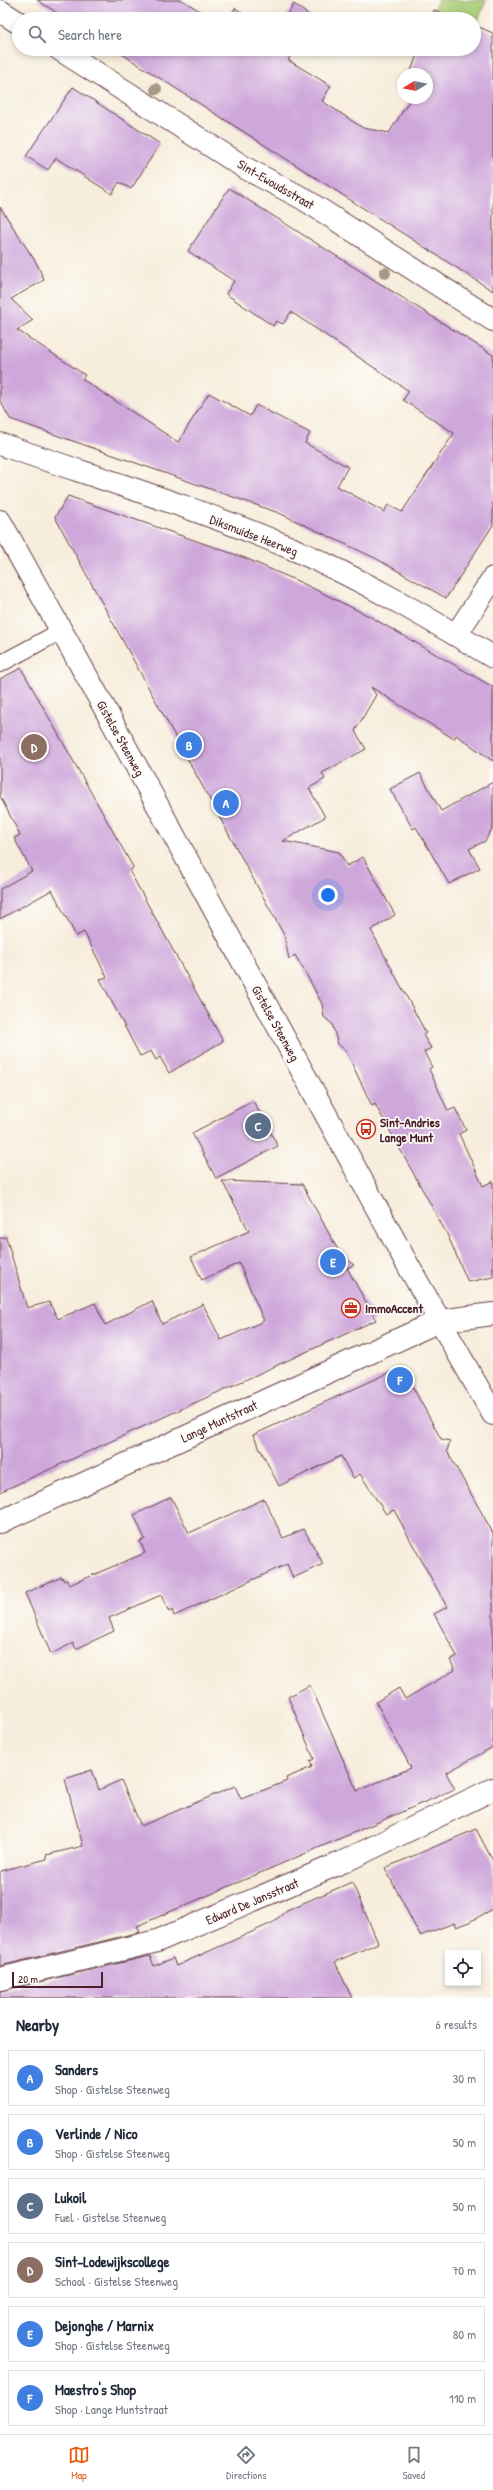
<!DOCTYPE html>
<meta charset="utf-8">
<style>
body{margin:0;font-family:"Patrick Hand",sans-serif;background:#f6f6f7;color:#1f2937}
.controls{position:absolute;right:12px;bottom:12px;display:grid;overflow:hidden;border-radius:0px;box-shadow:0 2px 6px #0003}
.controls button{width:36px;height:36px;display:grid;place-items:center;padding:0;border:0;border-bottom:1px solid #e0e1e3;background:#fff;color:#1f2937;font:20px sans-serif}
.compass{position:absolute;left:397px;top:68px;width:36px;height:36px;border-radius:50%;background:#fff;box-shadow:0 2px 6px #0003;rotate:260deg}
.scale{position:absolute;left:12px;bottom:10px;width:91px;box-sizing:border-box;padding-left:4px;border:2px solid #4a1f2b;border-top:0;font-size:11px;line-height:14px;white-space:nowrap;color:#4a1f2b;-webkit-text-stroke:3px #fdfcf7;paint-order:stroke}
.you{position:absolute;left:328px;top:895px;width:14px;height:14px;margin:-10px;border:3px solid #fff;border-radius:50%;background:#1a73e8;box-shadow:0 0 0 6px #1a73e833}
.badge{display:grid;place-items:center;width:26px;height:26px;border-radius:50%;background:#ea580c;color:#fff;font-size:13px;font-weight:700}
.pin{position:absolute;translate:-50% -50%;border:2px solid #fff;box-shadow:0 1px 4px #0006}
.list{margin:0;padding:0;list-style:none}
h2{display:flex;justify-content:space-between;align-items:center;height:52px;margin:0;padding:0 16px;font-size:17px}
h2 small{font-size:13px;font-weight:400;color:#747a83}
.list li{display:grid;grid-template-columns:26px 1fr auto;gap:12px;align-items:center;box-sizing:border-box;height:56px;margin:0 8px 8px;padding:0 8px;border:1px solid #e0e1e3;border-radius:0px}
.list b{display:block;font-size:15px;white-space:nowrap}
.list p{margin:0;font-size:13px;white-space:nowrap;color:#747a83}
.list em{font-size:13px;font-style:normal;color:#747a83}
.icon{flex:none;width:22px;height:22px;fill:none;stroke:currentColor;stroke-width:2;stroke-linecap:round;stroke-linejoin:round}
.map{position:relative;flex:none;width:493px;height:1998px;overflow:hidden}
.search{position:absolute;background:#fff;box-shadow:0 2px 6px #0003;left:12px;right:12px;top:12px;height:44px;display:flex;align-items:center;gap:10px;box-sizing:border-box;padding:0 14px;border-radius:22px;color:#747a83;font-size:15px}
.sheet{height:436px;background:#fff}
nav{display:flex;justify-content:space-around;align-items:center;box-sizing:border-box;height:56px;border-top:1px solid #e0e1e3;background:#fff;font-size:11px;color:#747a83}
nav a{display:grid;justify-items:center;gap:2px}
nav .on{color:#ea580c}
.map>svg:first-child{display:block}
.green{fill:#a9cb74;stroke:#7a7550}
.building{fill:#cfa8db}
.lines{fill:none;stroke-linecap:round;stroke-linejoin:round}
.service-casing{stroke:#643e46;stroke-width:18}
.minor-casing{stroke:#643e46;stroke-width:24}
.secondary-casing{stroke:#643e46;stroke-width:24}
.service{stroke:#fff;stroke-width:16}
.minor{stroke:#fff;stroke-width:22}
.secondary{stroke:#fff;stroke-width:22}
.tree{fill:#a79887}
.labels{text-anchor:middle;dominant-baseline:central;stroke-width:3.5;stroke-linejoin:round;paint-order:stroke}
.street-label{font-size:13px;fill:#4a1f2b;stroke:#fdfcf7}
.poi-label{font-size:13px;font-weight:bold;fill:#4a1f2b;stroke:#fdfcf7;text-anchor:start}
</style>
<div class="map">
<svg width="493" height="1998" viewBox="0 0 493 1998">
<rect width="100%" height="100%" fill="#fdfcf7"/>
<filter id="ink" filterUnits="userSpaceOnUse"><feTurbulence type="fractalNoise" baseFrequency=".025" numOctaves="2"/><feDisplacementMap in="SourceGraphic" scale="8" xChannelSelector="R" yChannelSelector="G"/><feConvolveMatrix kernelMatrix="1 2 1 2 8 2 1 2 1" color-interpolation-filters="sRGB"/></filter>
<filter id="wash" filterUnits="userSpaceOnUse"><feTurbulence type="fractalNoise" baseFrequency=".012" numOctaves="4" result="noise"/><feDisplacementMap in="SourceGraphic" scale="16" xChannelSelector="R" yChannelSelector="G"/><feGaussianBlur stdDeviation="0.9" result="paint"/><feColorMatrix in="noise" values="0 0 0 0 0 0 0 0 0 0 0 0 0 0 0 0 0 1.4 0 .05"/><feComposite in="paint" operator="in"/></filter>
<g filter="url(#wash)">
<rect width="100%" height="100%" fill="#f7eddc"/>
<path class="green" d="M438 0H486L476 26 474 25V19H458L434 10Z"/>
<g id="blocks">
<g class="building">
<path d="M37 0H182L213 19H67Z"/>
<path d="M294 4 314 19H285Z"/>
<path d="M235 8 252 19H228Z"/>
<path d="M434 10 458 19H431Z"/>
<path d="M474 25 493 33V291L114 49H295L288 60 331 86 322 101 363 128 389 133 411 98H427V74H410L419 49H474Z"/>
<path d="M73 87 160 144 131 189 119 182 112 194 56 158 48 170 26 156Z"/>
<path d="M229 188 493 355V525L446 598 375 558 279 513 10 419 0 400V207L37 264 44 280 11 299 33 320 17 330 85 375 82 379 178 442 209 393 250 416 256 405 310 433 305 443 348 467 337 486 384 512 388 505 402 512 454 433 403 400 409 391 291 312 283 324 276 321 273 326 226 294 234 281 188 251Z"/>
<path d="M68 496 245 558 302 583 369 616 493 687V761L456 735 454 739 371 687 376 695 355 731 366 749 322 773 325 779 309 788 325 817 283 841 339 852 347 866 363 857 395 915 371 930 426 1033 423 1035 431 1048 424 1052 432 1067 429 1069 448 1111 455 1108 466 1130 459 1134 483 1186 493 1181V1277L468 1282 447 1234 375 1104 372 1106 346 1051 338 1044 332 1024 324 1017 322 1004 310 981 295 955 289 959 284 935 55 517Z"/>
<path d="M21 668 133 867 130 872 223 1041 169 1073 160 1057 156 1060 151 1051 140 1056 100 979 107 977 84 932 76 936 52 890 0 919V889L32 871 14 838 20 835 0 796V679Z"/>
<path d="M420 773 441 811 493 782V827L485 841 469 849 480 868 449 884 416 827 413 829 390 789Z"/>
<path d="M253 1101 278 1146 216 1178 192 1133Z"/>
<path d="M222 1181 302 1184 339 1252 354 1265 347 1268 376 1320 0 1492V1238L6 1237 27 1308 49 1302 58 1319 95 1303 105 1325 152 1301 162 1324 203 1304 221 1340 264 1321 239 1263 202 1280 191 1257 249 1231Z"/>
<path d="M402 1367 441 1439 450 1441 447 1451 493 1533V1747L446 1773 455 1789 137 1926 140 1932 0 1966V1871L47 1859 46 1855 83 1846 65 1779 92 1770 99 1790 121 1780 141 1826 235 1786 241 1799 287 1781 286 1778 312 1767 310 1761 314 1759 288 1697 310 1685 357 1791 411 1768 376 1702 399 1688 405 1699 455 1670 450 1660 457 1656 434 1614 447 1607 394 1510 386 1514 360 1474 353 1478 341 1456 279 1486 253 1435Z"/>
<path d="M171 1497 189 1533 264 1499 283 1538 304 1529 323 1564 293 1578 287 1564 174 1616 172 1610 169 1612 161 1595 109 1618 114 1631 76 1649 73 1643 51 1654 25 1593 62 1577 64 1581 67 1580 69 1585 145 1553 140 1541 145 1539 134 1515Z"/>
<path d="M476 1829 493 1861V1909L469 1922 456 1927 454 1923 420 1936 385 1868Z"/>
<path d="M352 1882 378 1943 335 1962 352 1998H0V1991L150 1956 154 1966 173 1958 176 1966 272 1923 287 1910Z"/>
</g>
</g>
</g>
<g filter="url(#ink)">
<use href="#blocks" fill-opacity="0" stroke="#643e46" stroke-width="1"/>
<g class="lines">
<g class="service-casing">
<path id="service" d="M0 664 61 631"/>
</g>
<g class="minor-casing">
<g id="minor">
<path d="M0 11 19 23"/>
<path d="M59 49 247 169 302 198 493 320"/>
<path d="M0 444C98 478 198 508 293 549 363 580 428 618 493 657"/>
<path d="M456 635 493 578"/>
<path d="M0 1522 439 1321 493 1314"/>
<path d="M0 1979 157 1941 345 1861 493 1789"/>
</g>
</g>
<g class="secondary-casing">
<path id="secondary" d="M0 521 104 707 410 1269 493 1414"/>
</g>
<use href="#service" class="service"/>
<use href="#minor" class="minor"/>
<use href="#secondary" class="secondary"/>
</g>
<g class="tree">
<circle cx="156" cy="89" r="6"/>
<circle cx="385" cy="273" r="6"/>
</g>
</g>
<defs>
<g id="bus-ring" transform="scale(1)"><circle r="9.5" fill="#fdfcf7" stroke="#c8321e" stroke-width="1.5"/><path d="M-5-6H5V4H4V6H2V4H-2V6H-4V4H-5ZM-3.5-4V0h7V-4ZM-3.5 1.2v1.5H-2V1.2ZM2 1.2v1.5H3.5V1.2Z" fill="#c8321e"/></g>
<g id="office-ring" transform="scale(1)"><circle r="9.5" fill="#fdfcf7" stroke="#c8321e" stroke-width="1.5"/><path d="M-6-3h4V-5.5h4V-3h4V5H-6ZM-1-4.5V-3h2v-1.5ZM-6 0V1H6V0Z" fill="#c8321e"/></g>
</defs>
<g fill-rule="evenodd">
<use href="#bus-ring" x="366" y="1129"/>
<use href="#office-ring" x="351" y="1308"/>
</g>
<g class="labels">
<g class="street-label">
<text transform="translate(276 184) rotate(30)">Sint-Ewoudsstraat</text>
<text transform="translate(254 535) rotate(21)">Diksmuidse Heerweg</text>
<text transform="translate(121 738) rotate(61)">Gistelse Steenweg</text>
<text transform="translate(276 1023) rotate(61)">Gistelse Steenweg</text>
<text transform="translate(219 1421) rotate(-25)">Lange Muntstraat</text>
<text transform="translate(252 1901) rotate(-23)">Edward De Jansstraat</text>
</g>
<g class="poi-label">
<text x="380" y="1122">Sint-Andries<tspan x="380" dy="15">Lange Munt</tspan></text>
<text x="365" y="1308">ImmoAccent</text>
</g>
</g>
</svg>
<div class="controls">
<button><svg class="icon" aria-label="locate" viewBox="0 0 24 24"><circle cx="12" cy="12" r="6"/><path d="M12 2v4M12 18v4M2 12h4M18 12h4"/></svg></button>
</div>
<svg class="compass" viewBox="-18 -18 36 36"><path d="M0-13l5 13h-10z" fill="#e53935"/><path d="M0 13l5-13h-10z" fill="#747a83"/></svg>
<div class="scale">20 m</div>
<div class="you"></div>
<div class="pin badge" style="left:226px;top:803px;background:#3f7fe0">A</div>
<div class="pin badge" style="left:189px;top:745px;background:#3f7fe0">B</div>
<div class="pin badge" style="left:258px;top:1126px;background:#5c6f8a">C</div>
<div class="pin badge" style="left:34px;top:747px;background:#8d6e63">D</div>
<div class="pin badge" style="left:333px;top:1262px;background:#3f7fe0">E</div>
<div class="pin badge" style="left:400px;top:1380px;background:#3f7fe0">F</div>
<div class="search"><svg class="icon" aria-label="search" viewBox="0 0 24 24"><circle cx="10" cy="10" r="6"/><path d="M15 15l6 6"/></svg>Search here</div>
</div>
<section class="sheet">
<h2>Nearby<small>6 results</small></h2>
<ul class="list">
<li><span class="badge" style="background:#3f7fe0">A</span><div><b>Sanders</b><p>Shop · Gistelse Steenweg</p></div><em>30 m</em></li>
<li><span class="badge" style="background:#3f7fe0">B</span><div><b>Verlinde / Nico</b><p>Shop · Gistelse Steenweg</p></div><em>50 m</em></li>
<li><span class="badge" style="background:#5c6f8a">C</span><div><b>Lukoil</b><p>Fuel · Gistelse Steenweg</p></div><em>50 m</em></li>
<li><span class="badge" style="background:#8d6e63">D</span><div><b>Sint-Lodewijkscollege</b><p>School · Gistelse Steenweg</p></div><em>70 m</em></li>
<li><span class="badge" style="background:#3f7fe0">E</span><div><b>Dejonghe / Marnix</b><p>Shop · Gistelse Steenweg</p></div><em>80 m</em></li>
<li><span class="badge" style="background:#3f7fe0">F</span><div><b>Maestro's Shop</b><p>Shop · Lange Muntstraat</p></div><em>110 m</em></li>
</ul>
</section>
<nav>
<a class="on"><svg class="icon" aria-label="map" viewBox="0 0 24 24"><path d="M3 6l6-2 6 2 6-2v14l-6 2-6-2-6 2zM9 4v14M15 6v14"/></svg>Map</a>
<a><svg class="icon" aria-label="directions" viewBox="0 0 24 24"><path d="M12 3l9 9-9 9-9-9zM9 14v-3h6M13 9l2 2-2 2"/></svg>Directions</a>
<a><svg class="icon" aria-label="saved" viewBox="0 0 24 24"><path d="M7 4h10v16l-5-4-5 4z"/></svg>Saved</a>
</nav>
